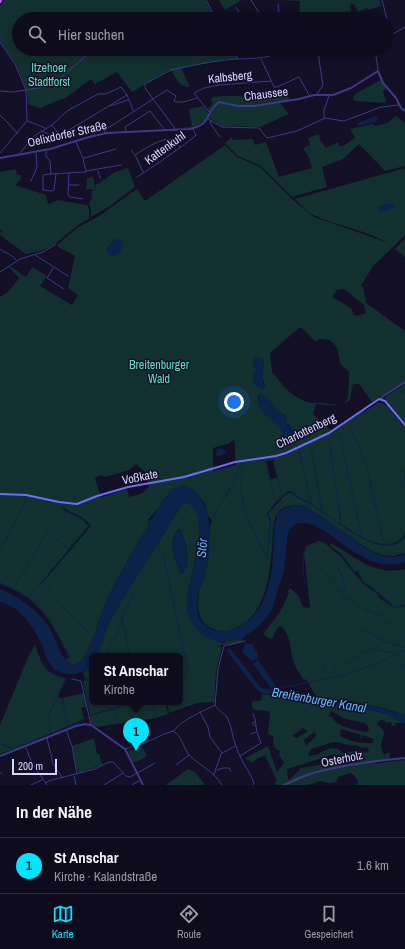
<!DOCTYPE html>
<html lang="de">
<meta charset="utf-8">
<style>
body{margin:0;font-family:"Archivo Narrow",sans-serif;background:#171425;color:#f1f3f6}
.scale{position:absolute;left:12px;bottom:10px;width:45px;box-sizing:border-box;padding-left:4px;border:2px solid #d9d4ff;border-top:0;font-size:11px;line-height:14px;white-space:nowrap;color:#d9d4ff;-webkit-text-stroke:3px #130f26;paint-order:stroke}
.you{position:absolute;left:234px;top:402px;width:14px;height:14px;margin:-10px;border:3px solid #fff;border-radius:50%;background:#1a73e8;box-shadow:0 0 0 6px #1a73e833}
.badge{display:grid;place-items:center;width:26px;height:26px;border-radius:50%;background:#00e5ff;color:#111;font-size:13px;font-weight:700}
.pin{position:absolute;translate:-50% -33px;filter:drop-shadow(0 1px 2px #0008)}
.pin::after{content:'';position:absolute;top:21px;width:14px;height:12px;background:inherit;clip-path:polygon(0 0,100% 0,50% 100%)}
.popup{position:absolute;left:89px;top:653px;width:94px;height:52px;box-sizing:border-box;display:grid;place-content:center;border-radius:6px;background:#0e0b1c;filter:drop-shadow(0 1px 3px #0005);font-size:13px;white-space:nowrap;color:#9b9ba3}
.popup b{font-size:15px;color:#f1f3f6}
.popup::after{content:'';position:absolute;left:50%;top:100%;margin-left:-8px;border:8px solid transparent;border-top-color:#0e0b1c}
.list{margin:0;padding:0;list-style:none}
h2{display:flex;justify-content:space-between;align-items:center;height:52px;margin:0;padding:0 16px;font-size:17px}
h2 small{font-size:13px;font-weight:400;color:#9b9ba3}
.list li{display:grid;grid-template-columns:26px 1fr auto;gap:12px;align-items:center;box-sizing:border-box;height:56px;padding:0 16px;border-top:1px solid #2e2b3b}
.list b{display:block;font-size:15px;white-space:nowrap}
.list p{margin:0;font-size:13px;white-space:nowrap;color:#9b9ba3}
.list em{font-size:13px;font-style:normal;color:#9b9ba3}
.icon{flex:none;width:22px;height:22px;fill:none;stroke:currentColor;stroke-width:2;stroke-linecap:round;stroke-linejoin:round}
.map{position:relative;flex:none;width:405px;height:785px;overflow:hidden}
.search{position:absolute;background:#0e0b1c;box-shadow:0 2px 10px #0003;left:12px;right:12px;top:12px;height:44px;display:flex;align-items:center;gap:10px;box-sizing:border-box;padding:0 14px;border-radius:22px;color:#9b9ba3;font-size:15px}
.sheet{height:108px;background:#0e0b1c}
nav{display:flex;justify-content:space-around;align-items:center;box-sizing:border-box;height:56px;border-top:1px solid #2e2b3b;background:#0e0b1c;font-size:11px;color:#9b9ba3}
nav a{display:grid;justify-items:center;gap:2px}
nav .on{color:#00e5ff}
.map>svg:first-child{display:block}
.green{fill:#12302f;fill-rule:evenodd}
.water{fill:#0c2248}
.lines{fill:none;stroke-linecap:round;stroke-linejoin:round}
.stream{stroke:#0c2248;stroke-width:1}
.minor{stroke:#3d3a85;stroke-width:1}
.tertiary{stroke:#3d3a85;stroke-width:2}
.secondary{stroke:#6f6bff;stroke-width:2}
.primary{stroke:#c25bff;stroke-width:2.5}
.labels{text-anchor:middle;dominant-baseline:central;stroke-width:3;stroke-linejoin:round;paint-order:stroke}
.park-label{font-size:12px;fill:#5fe0c0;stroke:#130f26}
.street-label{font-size:12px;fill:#d9d4ff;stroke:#130f26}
.water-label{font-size:13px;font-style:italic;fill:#62b6ff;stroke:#130f26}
</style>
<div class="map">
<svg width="405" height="785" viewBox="0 0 405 785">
<rect width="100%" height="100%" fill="#130f26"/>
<g class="green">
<path d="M4 0H205L215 19H19V49H232L238 59H227L181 68 190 87C179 87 176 79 171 70L165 72 132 92 117 72 95 84 91 79 67 97 40 108 28 104 27 91 16 64 0 41V6Z"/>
<path d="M219 0H242L225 10Z"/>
<path d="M277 0H380L381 6 368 10 367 8 358 12 354 4 350 5 351 11 346 12 349 19H299L300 1Z"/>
<path d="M381 80 386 89 383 91 386 103 354 101 353 97 355 94Z"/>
<path d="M223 96H255L266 99 288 96 290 100 263 105 240 106 219 101 214 106 210 113 207 109 213 103 210 99 214 97Z"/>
<path d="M221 102C245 108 256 108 279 102L289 114 260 127 222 126 209 118C212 113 214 104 221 102Z"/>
<path d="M203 106 209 114C202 127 190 128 176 129L192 126 189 109Z"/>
<path d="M396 116 405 123V166L385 171 359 144 343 159 322 167 327 187 292 197 261 166 238 156 225 143 232 137 233 140 253 139 255 145 266 142 279 177 312 168 309 158 303 148 310 145 308 138 319 134 320 140 326 148 338 142 339 146H343L355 138 350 129 373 124 375 126 387 123Z"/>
<path d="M225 145 237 157 260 167 292 199 314 217 369 236 385 242 393 247 373 266 361 286 363 287 366 303 405 331V381L375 400 361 414 377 403H382L387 406 405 428V534C389 557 358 535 341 524L339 511 340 524C357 535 387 558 405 537V553L394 556 381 555 368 549 304 505C295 505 282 505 277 514 272 522 273 538 272 547 270 579 264 624 226 631 217 632 207 628 202 620 191 602 205 580 208 561 209 549 209 537 210 525L212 520C206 516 207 508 204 502 199 495 191 488 183 485L172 491 148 520 149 525 146 530C131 554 116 579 105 605 98 622 94 641 84 657 82 661 77 664 72 665L65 660 70 657C51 620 40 598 0 583V297L8 292 19 278 9 267 10 266 26 277 32 267 47 276 40 286 72 305 78 295 68 288 75 256 58 247 57 245 77 228 99 216 137 189 145 201ZM112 243 121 250 116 255 107 252V248ZM344 289 364 305 366 313 355 316 351 308 332 297 337 290ZM299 328H302L316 342 318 339C321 339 325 339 328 340 338 343 339 355 340 363L349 372 348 398 344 404 339 405 320 403H311L304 401 295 396 286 389 272 372 270 353ZM256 357 260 358 264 363 262 377 265 385 262 389 254 384 253 376 256 371 254 366 253 359ZM353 384H359L372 402 357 414 330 430 313 414 316 404C329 404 339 409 350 400ZM261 394 268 399 277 410 268 417C262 412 258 404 258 396ZM278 411 285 416 286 422 280 427 269 418ZM288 424C295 428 295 434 296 442L290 444 287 443 281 429ZM234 440C236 448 234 457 236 465L213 471V448L228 444ZM273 460 278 480 277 478 270 479 266 461ZM136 464 144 471 149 486C143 495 139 494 129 497L127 489 101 497 95 478 101 475 105 477 129 470ZM288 491 293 492 298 497 311 503 332 519 311 504 298 498 292 493H289L283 497 268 514 271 520 269 542 270 521 267 514 275 503ZM62 507C71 514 84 515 91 526L43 582 40 584 88 526C81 516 70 515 61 508Z"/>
<path d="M128 168 135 187 110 206 91 217V209L89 203 92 198 91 191 95 190 88 189 86 190 87 178 93 177 96 189V185L115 172Z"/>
<path d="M405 168V235L393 247C371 230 341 228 316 216 308 213 301 205 295 199Z"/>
<path d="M16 169 17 175H21V179L15 185 46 195 48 204 58 200 87 205 89 209V219C73 226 63 240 48 248 41 251 33 253 26 254L0 235V231V232L4 231 0 230V172Z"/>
<path d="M405 238V257L395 249Z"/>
<path d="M405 384V424L385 399V397Z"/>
<path d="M187 502C215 515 186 582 187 604 187 615 192 624 200 631 206 637 213 640 221 642L222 643H225V641L240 639 242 640 243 642 217 646 222 647 216 671 214 703 212 702 197 703 169 713 167 702H180V656H97L107 627 123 598 180 508 183 504ZM179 529 181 530C186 543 192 562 182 574L180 573C176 559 166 542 179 529Z"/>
<path d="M319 541 325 543 340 556 364 585 377 594 379 598 395 608 405 606V715L383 708 355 702 317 698 306 679 304 680C301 675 296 669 294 663 290 652 291 632 280 626L277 628 273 638 270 639 263 634 280 612 289 593 288 591 290 588 298 595 303 607 310 608 304 553 306 546Z"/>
<path d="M333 544C357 558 374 576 405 569V604L397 607 394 606 369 585 364 583 358 571H354L341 554 329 545Z"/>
<path d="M35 645C43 665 43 673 65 679L57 697 62 698 84 693 87 707 81 708 84 719 23 745V746L0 754V743L10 748H12L0 743V725L29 655Z"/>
<path d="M92 665V702H140L141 703 165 702 168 714 156 718 96 727 91 723 90 716 128 704 114 708 90 715 83 682 89 677 85 679 83 673Z"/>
<path d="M263 694 325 703 342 707H344L346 704 390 715 395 719 405 723H396L395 726H392L391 722 387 723 383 720 379 721 377 724C388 733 383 734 381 745 381 748 383 753 384 755L389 752 390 758 370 764 405 760V785H354L357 784 358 782 354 775 350 773 338 777 336 782 328 783 320 781 309 785H275L276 779 265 755 258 758 252 763 245 758 268 746 277 772 284 763 279 755 280 751C272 749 274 742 273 736L268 734C268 727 271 717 269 711L255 710 252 707V702L261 700ZM331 711 346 719 364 723 368 726 369 730 366 732C355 730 337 727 332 717H329ZM303 728 308 731 297 738 292 736ZM341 729 361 735V739L363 735 373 739V743C365 744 345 741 340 735ZM313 733H315L316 736 306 746 304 740ZM334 742C341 742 350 747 356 745L362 748 367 747 369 752 355 751 344 753 338 749 331 748 323 751 319 754 310 756 308 754 311 749ZM332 755H340L343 756 344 759 342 761 301 768 290 779 288 778 287 769Z"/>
<path d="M94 738 97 754H99L103 765 78 773 72 746Z"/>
<path d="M142 746 147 756 136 762H133L128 751Z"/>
<path d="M188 769 195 772 205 785H166Z"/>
</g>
<g class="water">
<path d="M376 116 378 119 376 122 358 126V123Z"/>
<path d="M391 203 394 204 396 207 394 208 383 212 379 211 378 208 379 206Z"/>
<path d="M113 239 120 240C125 246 121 251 116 255L111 256 108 254 107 248 111 244Z"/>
<path d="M254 357 263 358 264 360 262 377 265 389H262L254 384 253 377 256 371 253 361Z"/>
<path d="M261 394 268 399 277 410 268 417C262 412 257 402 259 395Z"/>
<path d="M278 411 288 420 286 422 287 423 281 428 269 418Z"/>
<path d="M288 424C293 427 299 434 299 440L290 444 287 443 281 429Z"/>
<path d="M220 448 225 450 226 452 219 457 216 456 217 449Z"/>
<path d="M183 485C214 495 212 539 207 565 203 585 184 617 213 630 222 633 231 631 239 627 265 614 272 580 273 554 274 545 273 535 274 526 275 523 276 521 277 518 277 517 276 516 277 515 278 511 285 508 288 507 291 506 299 505 303 505 308 506 313 512 318 515 328 522 338 528 348 535 364 547 384 564 405 554V562C391 567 376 564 363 557 357 554 351 550 345 546 333 537 300 507 288 533L284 571 271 612 258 627 245 636 242 639C233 639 225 643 216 641 199 636 186 620 187 602 187 593 190 584 192 575 197 555 203 532 196 512 194 507 190 503 185 503L180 508 123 598 107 627 97 656H92L91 667C80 676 59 678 50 664 46 659 45 653 43 647 35 629 21 607 0 602V589C23 599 41 612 53 634 58 645 61 659 72 665 77 664 82 661 84 657 94 642 98 622 105 605 116 579 131 554 146 530L149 525 148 520H151C158 508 167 488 183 485Z"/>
<path d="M179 530H181C186 543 191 563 182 574L180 573C176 559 166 541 179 530Z"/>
<path d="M244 643 252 644 258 654V657L252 661 242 652 245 645Z"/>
<path d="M230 648 261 688 272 690 253 664 258 660 278 689 282 692 331 701 355 702 382 708 405 715V723L395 719 390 715 346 704 342 707 325 703 262 693 257 690 226 650Z"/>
</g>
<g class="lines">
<g class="stream">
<path d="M399 388 405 396"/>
<path d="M351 427 367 468 384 543"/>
<path d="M340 435 362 538"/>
<path d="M329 441 341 523"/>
<path d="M311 447 322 512"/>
<path d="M299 451 311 503"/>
<path d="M273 460 282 496"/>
<path d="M266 461 275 504"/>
<path d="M405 470V484"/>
<path d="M213 517 236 479 240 465H242L241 492 244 508 247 518 264 553 267 554"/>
<path d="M0 550 26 500"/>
<path d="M162 550 188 670 180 683"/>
<path d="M304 551 303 571 305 584"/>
<path d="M340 555 353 572 357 571 362 582 396 608 405 605"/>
<path d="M268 559 267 556 271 520 268 514 283 497 289 492H292C298 498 304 499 311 504 331 516 383 564 405 536"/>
<path d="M318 564 330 580 332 579 334 585 341 593 343 597 356 604 358 607 364 608 366 611 371 610 376 614 380 615 384 620 390 623"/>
<path d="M338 568 341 573 345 587 341 593"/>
<path d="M43 582 62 605 88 632"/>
<path d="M0 583C41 600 50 619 69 657"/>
<path d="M13 588 26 569 47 531 68 549"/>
<path d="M28 598 89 526C82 516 70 515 61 508"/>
<path d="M347 618 355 624 358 627 368 633 374 635 382 641 404 647"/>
<path d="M122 619 130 656"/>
<path d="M397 641 405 636"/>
<path d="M105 656 111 643 120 627 122 618 133 594"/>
<path d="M325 662 324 668 327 673"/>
<path d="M346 663C352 662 357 655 363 653 367 651 369 652 372 649L394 653"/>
<path d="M43 664 49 672 66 679 50 712 49 718 51 733"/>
<path d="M402 664 405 667"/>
<path d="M330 673H333L336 668"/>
<path d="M280 688 348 674 388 659 405 650"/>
<path d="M62 698 68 727"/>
<path d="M153 702 156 719"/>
<path d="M114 708 117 725"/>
<path d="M90 713 83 682 92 675"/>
<path d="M90 716 126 705 148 702"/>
<path d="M0 743 10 748 23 745 81 722 88 717"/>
</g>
<g class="minor">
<path d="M206 0 216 19"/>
<path d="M251 0 263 19"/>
<path d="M382 0 391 34"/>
<path d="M278 4 280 19"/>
<path d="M236 7 243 19"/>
<path d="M386 38 405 27"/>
<path d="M0 42 15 64 26 90 27 121 0 153"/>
<path d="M232 49 238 59"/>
<path d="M314 49C324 59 338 52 350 49"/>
<path d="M375 49 378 70"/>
<path d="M261 59 274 87H277L299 77 309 95"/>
<path d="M0 91 13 92 51 86 94 49"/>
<path d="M317 94 323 85 319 60V53"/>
<path d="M110 106 128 100"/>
<path d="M209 112 194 93 204 88 219 85 271 81"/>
<path d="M0 115 8 123 17 133"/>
<path d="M324 118V110L329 96"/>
<path d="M208 119 222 127 259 128 267 138 297 131 325 118 344 121 381 107 399 105"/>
<path d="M28 121 45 128"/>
<path d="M211 121 210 123 220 137"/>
<path d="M52 125 59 135"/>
<path d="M176 130 145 88V84L165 73 171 70C189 66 208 62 226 60 249 57 264 62 286 49"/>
<path d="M42 131 56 138 127 95 133 110"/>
<path d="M126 131 125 127 150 111 165 130"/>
<path d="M104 133 108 128 167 90 176 96 174 101C182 104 189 100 197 98"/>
<path d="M46 150V156L50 161 51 174 86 172 83 158 76 142"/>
<path d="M131 150 134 154"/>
<path d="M20 153 34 136 52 125 67 111 98 94H106L121 87 127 95"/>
<path d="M84 158 116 149"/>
<path d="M86 171 121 165"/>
<path d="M98 171 100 178"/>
<path d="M143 172 135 155C143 150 163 136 173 140 176 141 178 144 180 147"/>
<path d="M69 173 68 195 70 197 83 199"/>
<path d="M51 174 43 175V190L52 191 54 190 56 174"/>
<path d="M137 177 160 162 193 138 196 135 193 129"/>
<path d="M31 181 37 167 36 153"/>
<path d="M69 185H79"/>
<path d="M0 249C6 254 12 254 16 260"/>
<path d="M35 255 68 276"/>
<path d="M53 268 47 278 64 289"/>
<path d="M0 272 20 259 43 252 56 244"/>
<path d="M72 679 81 681 91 725"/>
<path d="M215 705C219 712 225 713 228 719 232 727 232 737 236 746 240 760 249 770 254 783L253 785"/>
<path d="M215 705 218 669 224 646 245 641"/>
<path d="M200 712 208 727 210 737 222 753"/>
<path d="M255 721 252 723 255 726"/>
<path d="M66 730 72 746 77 774"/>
<path d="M173 731C182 735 183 748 189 755 200 766 214 771 222 785"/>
<path d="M174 731C180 720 204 711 215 705"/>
<path d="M251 734 256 732"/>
<path d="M47 738 53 764 62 777"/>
<path d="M26 748 32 763 47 785"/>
<path d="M125 749 145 743 164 734 173 731"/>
<path d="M240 756 261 743 257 732 255 719 253 714"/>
<path d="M176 765 189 755"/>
<path d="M217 770 223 768H229L231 771"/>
<path d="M0 773H2"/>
<path d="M214 774 221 754 235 746"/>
<path d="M74 776 76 785"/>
<path d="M46 783 48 781 95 769 109 762H113L126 776 130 777 155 763"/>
<path d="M31 785 42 780"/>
<path d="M104 785 123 773"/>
<path d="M132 785 140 780"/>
</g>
<g class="tertiary">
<path d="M0 158 50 149 89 137 107 133 189 129C213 124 204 114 219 102L238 106H254L299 99 314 95H333L351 88 378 71 383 83 396 98 401 108 405 111"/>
<path d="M381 399 383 396 405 382"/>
<path d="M0 756 76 726 85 724 91 725 125 749 143 785"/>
<path d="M284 785C292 781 301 777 310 774 340 765 374 761 405 758"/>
</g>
<path class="secondary" d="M0 494 26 495 59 502 77 504 97 496 128 487 184 477 235 462 276 456 286 453 329 433 379 399 385 401 405 425"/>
<path class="primary" d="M0 2 1 0"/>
</g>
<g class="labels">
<g class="park-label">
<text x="49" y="68">Itzehoer<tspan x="49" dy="14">Stadtforst</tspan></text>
<text x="159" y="365">Breitenburger<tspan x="159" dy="14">Wald</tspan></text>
</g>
<g class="street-label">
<text transform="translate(230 77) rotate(-6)">Kalbsberg</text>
<text transform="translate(266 94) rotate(-7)">Chaussee</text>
<text transform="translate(67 134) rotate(-13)">Oelixdorfer Straße</text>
<text transform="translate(165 148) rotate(-36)">Kattenkuhl</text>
<text transform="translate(306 431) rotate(-26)">Charlottenberg</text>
<text transform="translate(140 477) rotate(-11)">Voßkate</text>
<text transform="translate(342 759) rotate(-11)">Osterholz</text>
</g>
<g class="water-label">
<text transform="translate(202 548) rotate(-86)">Stör</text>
<text transform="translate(319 700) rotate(10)">Breitenburger Kanal</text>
</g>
</g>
</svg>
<div class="scale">200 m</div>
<div class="you"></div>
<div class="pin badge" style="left:136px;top:751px">1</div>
<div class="popup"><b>St Anschar</b>Kirche</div>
<div class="search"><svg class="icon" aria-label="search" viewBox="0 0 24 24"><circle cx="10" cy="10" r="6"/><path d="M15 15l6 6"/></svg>Hier suchen</div>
</div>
<section class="sheet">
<h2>In der Nähe<small></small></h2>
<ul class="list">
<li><span class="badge">1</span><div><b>St Anschar</b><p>Kirche · Kalandstraße</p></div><em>1.6 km</em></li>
</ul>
</section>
<nav>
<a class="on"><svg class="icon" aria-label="map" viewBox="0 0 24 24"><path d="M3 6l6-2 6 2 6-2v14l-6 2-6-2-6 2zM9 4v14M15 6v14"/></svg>Karte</a>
<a><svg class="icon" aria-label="directions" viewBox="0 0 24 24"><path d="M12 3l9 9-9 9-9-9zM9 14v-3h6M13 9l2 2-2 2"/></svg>Route</a>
<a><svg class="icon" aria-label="saved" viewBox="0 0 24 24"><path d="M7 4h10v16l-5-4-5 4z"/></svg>Gespeichert</a>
</nav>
